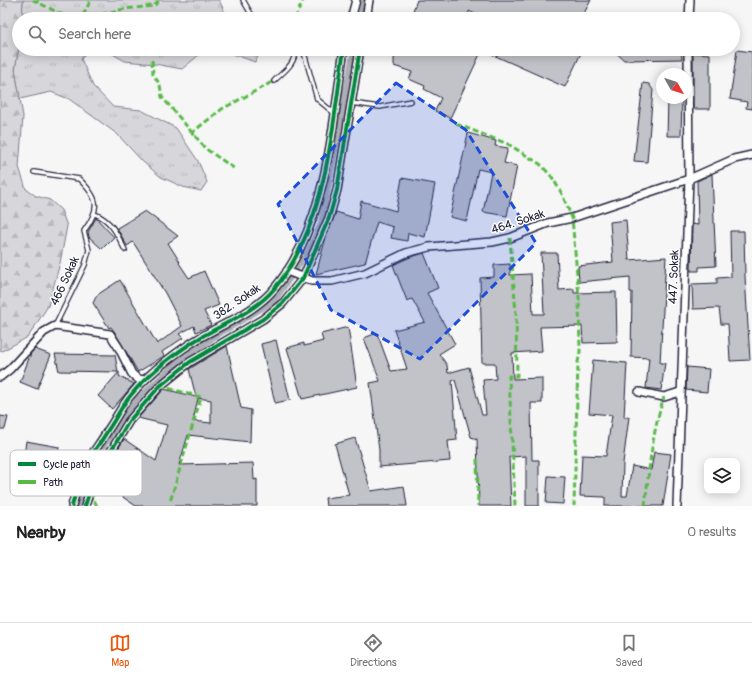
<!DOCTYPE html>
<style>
body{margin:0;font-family:Pangolin,sans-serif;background:#f2f2f2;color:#222}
.controls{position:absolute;right:12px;bottom:12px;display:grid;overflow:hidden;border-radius:8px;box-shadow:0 2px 10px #0003}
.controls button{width:36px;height:36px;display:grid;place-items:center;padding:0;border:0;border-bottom:1px solid #e0e0e0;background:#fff;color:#222;font:20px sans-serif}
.compass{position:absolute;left:656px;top:68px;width:36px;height:36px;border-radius:50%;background:#fff;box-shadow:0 2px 10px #0003;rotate:129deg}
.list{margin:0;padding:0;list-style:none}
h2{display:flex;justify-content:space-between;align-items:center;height:52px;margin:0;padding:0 16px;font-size:17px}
h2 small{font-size:13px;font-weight:400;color:#767676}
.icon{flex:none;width:22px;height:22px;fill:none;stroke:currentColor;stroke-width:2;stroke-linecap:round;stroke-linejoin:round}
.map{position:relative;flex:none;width:752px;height:506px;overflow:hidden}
.search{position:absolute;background:#fff;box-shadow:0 2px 10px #0003;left:12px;right:12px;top:12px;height:44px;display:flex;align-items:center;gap:10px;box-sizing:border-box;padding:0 14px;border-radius:22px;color:#767676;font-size:15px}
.sheet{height:116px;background:#fff}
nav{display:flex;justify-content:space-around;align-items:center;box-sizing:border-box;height:56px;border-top:1px solid #e0e0e0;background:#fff;font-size:11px;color:#767676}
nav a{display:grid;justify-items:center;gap:2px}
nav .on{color:#ea580c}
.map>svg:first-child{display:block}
.grass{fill:url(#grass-tufts);stroke:#7c7c8b}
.forest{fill:url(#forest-firs);stroke:#7c7c8b}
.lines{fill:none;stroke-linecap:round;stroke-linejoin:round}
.canal{stroke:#aeaeb7;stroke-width:6}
.building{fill:#c2c2c9;stroke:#22223b;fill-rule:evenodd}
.lane-casing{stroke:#22223b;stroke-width:6}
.street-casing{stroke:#22223b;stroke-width:10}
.lane{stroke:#fff;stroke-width:3.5}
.street{stroke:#fff;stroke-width:7}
.quiet{stroke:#58b947;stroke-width:3;stroke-dasharray:6 3;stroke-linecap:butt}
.cycleway-casing{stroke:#fff;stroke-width:6}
.cycleway{stroke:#00873e;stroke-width:4}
.marked{fill:#1d4ed8;fill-opacity:0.2;stroke:#1d4ed8;stroke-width:3;stroke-dasharray:8 5;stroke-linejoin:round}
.labels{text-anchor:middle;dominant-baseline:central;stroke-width:3;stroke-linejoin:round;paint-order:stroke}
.street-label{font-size:12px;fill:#22223b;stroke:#fff}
.key{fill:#fff;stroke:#bdbdc4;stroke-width:1}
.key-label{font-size:11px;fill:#22223b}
</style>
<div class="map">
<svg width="752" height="506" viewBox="0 0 752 506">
<defs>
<pattern id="grass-tufts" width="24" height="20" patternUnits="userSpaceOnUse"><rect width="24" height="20" fill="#d7d7db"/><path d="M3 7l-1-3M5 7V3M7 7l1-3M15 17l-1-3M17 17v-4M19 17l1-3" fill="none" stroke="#b8b8bd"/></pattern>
<pattern id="forest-firs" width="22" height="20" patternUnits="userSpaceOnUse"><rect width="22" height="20" fill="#d7d7db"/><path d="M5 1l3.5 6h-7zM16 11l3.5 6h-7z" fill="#b8b8bd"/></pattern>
</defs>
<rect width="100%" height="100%" fill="#f6f6f7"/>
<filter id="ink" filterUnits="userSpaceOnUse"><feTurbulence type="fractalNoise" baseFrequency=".025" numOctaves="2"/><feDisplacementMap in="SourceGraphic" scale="8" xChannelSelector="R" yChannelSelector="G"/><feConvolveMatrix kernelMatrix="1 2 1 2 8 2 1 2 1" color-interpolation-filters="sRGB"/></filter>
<g filter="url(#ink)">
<g class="grass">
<path d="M23 0H219L228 19H22Z"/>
<path d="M19 46V49H89L81 59 93 86 113 107 141 110 176 128 198 161 207 182 201 191 183 187 161 177 143 162 117 134 69 99 51 92 20 99 15 70Z"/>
<path d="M104 49H219L199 55 182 69 155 64 125 61Z"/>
<path d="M219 49H259L261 51 255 62Z"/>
</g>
<path class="forest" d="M0 0H23L22 19H19V46L15 70 23 116 19 167 26 189 36 196 50 200 61 210 67 226 60 263 48 306 28 337 2 351 0 350Z"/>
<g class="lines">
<g class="canal">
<path d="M360 19 364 0"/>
<path d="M77 506 81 491 104 445 138 399 173 366 214 337 274 301 309 250 321 224 354 49"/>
</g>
</g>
<g class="building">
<path d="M417 0H591L581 19H485L469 11 468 19H410Z"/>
<path d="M397 49H583L565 87 482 50 450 118 435 111 441 98 424 89 425 86 409 79 412 72 394 66V59Z"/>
<path d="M612 49H681L682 59 624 60Z"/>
<path d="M737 50 752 52V109L746 108 747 102 730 99Z"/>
<path d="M693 53 710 54V109H693Z"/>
<path d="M643 83 649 84 653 90 647 162 634 161Z"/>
<path d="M668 98H682L681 136H667Z"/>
<path d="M468 133 496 141 495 146 508 148 504 163 517 166 507 216 483 212 491 172 478 169 467 221 450 217Z"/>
<path d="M712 174 716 266 699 267V271H691L692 224 698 225 697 181Z"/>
<path d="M402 178 435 184 425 237 408 233 407 241 391 238 393 227 377 222 365 263 316 274 326 237 336 212 358 219 361 201 396 211Z"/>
<path d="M145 211 178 236 168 243 180 262 179 263 189 278 204 271 219 305 204 311 211 325 196 332 194 326 179 334 183 338 162 352 164 356 138 372 114 331 111 327 109 328 93 303 97 295 120 280 157 344 182 326 165 293 133 242 127 246 117 228Z"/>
<path d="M96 218 114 237 102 249 89 237 88 232Z"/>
<path d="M626 220 629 260 666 257 660 363H665L661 390 646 388 649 358 631 357 632 292H630V277L579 282 578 266 613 262 610 222Z"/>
<path d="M730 231H744L745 276 750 360 730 361 728 324H721L719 308 693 309 692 284 717 283V278L731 277Z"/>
<path d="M424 253 438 288 427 293 455 344 439 354 447 365 448 373 469 367 482 415H486L483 380 496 379 495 363H482L480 278 494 277V265L510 264V275L531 274 533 314H544L541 253H557L559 290 574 289V293L616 292 617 342 583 343 582 326 540 327 542 351 512 353 513 379 542 378V403H531L532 460H539V506H526V456L509 457 511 506H479L477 439 471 437 455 380 452 381 457 440 448 441 450 461 379 467V450L370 383 380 381 364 338 377 333 391 371 407 369 394 330 425 322 412 299 407 301 393 265 408 258Z"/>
<path d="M348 327 357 387 302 399 287 348 304 343V346L323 341 321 334Z"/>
<path d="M276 340 290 400 275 403 261 344Z"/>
<path d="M227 346 241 408 251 410 250 442 188 435 179 465 253 463 254 480 257 479V506H136L99 481 124 439 156 461 167 425 138 418 164 389 196 397 189 369ZM198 398 211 400V423L193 421Z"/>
<path d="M35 349 51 355 37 389 20 382 31 353Z"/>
<path d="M55 354 115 355 118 372 59 371Z"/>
<path d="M593 360 627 363 624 417H629L623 463 622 496H627L632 466 651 470 654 452 671 454 663 506H605V497L580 496 582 455 606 456 612 415 589 413Z"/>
<path d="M687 367 709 369 707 392 686 390Z"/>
<path d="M119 372V376L134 384 112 409 98 396Z"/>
<path d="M0 416 8 417 5 429H0Z"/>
<path d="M355 438 371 491 404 486 407 506H326L325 498 349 495 335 444Z"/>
<path d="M26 441 59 447 58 455 73 459 71 468 56 465V468L23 463Z"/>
<path d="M548 476 565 477 563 504 546 503Z"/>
</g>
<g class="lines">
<g class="lane-casing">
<g id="lane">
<path d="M243 0 254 19"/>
<path d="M303 49 317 99 334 113"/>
<path d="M274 81C284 71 296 64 295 49"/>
<path d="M351 103 380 107 411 101"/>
<path d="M34 172 79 179C100 199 100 209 84 231L89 250 85 265 55 326"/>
<path d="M95 214C112 221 117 234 125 250"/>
</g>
</g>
<g class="street-casing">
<g id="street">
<path d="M351 19 356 0"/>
<path d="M366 19 369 0"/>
<path d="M689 19 690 0"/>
<path d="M287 271 312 281H332L365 273 406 253 429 247 492 242 510 238 548 223 572 218 689 179 734 159 752 155"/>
<path d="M0 377 10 369 44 332 55 326 110 334 119 348 132 374 138 379 144 380"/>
<path d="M639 392 664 397 680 392"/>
<path d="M72 506C76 491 80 474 88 461 94 450 102 441 108 430 116 419 122 405 131 395 148 374 170 357 193 342 219 325 253 314 274 289 327 227 332 127 344 49"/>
<path d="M85 506 93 481 129 421 160 386 190 362 263 319 283 303 303 278 329 218 337 190 360 49"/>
<path d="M677 506 689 179 688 49"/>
</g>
</g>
<use href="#lane" class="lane"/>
<use href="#street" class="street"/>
<g class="quiet">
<path d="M33 0 61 14 70 16 102 14 124 9 154 6 160 0"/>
<path d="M83 15 91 0"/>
<path d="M295 19 303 0"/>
<path d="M152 60 153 74 160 85 162 97 206 149 235 169"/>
<path d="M456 124 508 144 540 164 552 177 562 194 572 218 579 297 580 352 578 362 574 506"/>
<path d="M193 135 194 131 222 109 274 81"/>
<path d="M510 238 516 313 517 376H509L515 506"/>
<path d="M160 386 201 397 170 502"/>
<path d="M477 459 478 506"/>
<path d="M90 492 97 506"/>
<path d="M645 506C649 470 652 432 664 397"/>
</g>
<g class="cycleway-casing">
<g id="cycleway">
<path d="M72 506C76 491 80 474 88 461 94 450 102 441 108 430 116 419 122 405 131 395 148 374 170 357 193 342 219 325 253 314 274 289 327 227 332 127 344 49"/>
<path d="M85 506 93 481 129 421 160 386 190 362 263 319 283 303 303 278 329 218 337 190 360 49"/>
</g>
</g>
<use href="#cycleway" class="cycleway"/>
</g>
</g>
<path class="marked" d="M396 83 466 130 536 243 420 359 331 310 278 204Z"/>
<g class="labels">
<g class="street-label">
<text transform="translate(518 222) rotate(-18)">464. Sokak</text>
<text transform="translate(674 277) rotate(-88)">447. Sokak</text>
<text transform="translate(65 281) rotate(-65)">466 Sokak</text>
<text transform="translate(237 302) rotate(-34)">382. Sokak</text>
</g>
</g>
<rect x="10" y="450" width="132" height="46" rx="6" class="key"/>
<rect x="18" y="462" width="18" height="4" fill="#00873e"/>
<rect x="18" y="480" width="18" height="4" fill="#58b947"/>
<g class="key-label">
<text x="43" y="468">Cycle path</text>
<text x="43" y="486">Path</text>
</g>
</svg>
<div class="controls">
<button><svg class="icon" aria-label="layers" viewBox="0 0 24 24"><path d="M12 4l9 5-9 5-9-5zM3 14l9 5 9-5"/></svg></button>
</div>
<svg class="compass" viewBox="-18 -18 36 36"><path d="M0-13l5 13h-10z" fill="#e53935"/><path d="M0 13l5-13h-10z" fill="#767676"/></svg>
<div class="search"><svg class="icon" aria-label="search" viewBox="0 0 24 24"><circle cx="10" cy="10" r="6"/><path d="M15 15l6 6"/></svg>Search here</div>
</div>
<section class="sheet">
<h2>Nearby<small>0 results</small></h2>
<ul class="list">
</ul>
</section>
<nav>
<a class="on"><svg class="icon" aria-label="map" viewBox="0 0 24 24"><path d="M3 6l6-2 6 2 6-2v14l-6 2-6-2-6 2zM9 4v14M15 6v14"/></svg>Map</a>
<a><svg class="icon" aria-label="directions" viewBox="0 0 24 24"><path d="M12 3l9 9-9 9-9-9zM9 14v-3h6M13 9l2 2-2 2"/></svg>Directions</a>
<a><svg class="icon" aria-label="saved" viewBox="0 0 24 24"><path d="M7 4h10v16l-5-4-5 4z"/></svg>Saved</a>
</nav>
